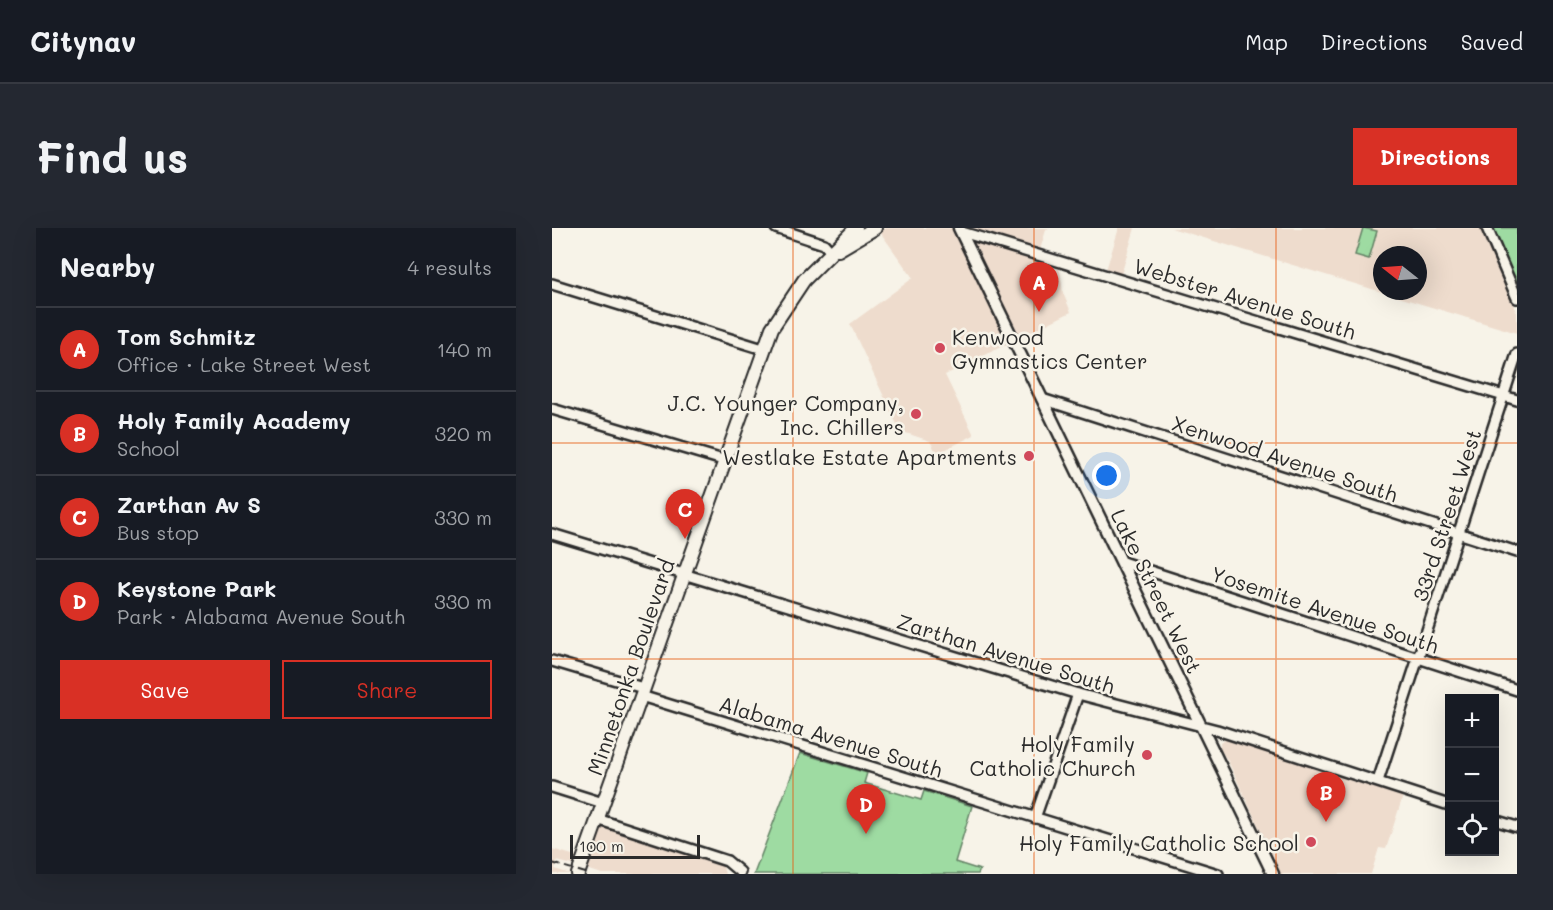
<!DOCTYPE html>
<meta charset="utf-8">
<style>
body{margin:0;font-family:Mali,sans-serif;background:#242831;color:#f1f3f6}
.controls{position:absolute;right:18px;bottom:18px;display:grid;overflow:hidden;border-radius:0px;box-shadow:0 6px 24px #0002}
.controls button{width:54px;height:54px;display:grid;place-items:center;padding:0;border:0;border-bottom:2px solid #363941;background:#171b24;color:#f1f3f6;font:30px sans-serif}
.compass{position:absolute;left:821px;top:18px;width:54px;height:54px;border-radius:50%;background:#171b24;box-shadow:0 6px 24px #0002;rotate:287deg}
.scale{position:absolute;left:18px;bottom:15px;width:130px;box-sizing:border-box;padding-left:6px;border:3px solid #2b2b2b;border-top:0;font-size:16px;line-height:21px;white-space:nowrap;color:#2b2b2b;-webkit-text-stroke:4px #f7f3e8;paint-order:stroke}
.you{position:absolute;left:555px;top:248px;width:21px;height:21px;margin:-15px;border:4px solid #fff;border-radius:50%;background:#1a73e8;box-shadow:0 0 0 9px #1a73e833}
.badge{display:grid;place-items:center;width:39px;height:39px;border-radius:50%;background:#d93025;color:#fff;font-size:20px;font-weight:700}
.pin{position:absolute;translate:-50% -50px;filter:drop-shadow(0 2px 3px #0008)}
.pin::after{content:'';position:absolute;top:32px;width:21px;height:18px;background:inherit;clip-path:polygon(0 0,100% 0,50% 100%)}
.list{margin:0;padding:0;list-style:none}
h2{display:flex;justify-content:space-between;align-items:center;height:78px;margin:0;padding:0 24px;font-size:26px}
h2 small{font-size:20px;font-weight:400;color:#9ea1a6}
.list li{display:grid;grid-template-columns:39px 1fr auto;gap:18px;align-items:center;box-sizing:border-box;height:84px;padding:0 24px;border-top:2px solid #363941}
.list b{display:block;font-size:22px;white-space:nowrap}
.list p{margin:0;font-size:20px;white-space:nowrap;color:#9ea1a6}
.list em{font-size:20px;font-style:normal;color:#9ea1a6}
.actions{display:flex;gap:12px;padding:18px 24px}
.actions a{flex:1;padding:14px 0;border:2px solid #d93025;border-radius:0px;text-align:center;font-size:21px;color:#d93025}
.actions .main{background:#d93025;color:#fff}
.icon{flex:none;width:33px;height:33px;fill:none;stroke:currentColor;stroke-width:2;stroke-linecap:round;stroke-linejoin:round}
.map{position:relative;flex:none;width:965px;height:646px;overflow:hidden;border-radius:0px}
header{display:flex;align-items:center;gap:36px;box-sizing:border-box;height:84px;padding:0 30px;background:#171b24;border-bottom:2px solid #363941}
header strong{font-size:28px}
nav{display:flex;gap:33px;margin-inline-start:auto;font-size:21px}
.intro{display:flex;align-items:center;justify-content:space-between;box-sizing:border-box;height:144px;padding:0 36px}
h1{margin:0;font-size:42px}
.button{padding:15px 27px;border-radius:0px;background:#d93025;color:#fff;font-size:21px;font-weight:700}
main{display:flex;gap:36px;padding:0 36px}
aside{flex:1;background:#171b24;border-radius:0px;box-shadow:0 6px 24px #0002}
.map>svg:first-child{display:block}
.built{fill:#eedccd;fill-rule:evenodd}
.green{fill:#9edba2;stroke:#648366;stroke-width:1.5}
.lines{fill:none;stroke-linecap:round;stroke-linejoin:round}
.minor-casing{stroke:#2b2b2b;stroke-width:14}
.tertiary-casing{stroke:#2b2b2b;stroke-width:15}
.secondary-casing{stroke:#2b2b2b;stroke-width:16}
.minor{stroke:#f7f3e8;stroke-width:9}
.tertiary{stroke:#f7f3e8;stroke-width:10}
.secondary{stroke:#f7f3e8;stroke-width:12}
.rail{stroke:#2b2b2b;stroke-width:2;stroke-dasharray:9 4.5;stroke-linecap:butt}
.grid{fill:none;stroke:#e8590c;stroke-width:1.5;stroke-opacity:0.55}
.poi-dot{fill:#d1495b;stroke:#f7f3e8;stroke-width:2}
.labels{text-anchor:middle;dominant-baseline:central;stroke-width:5;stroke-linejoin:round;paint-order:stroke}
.street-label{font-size:21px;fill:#2b2b2b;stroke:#f7f3e8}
.poi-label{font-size:21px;fill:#2b2b2b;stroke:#f7f3e8;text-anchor:end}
</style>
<header>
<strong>Citynav</strong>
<nav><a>Map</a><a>Directions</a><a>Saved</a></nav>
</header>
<div class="intro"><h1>Find us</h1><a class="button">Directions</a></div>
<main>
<aside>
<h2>Nearby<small>4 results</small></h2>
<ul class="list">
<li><span class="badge">A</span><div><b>Tom Schmitz</b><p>Office · Lake Street West</p></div><em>140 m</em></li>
<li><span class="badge">B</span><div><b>Holy Family Academy</b><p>School</p></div><em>320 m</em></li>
<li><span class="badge">C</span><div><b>Zarthan Av S</b><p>Bus stop</p></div><em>330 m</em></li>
<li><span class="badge">D</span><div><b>Keystone Park</b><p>Park · Alabama Avenue South</p></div><em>330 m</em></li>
</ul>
<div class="actions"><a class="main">Save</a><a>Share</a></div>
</aside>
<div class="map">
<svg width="965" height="646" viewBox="0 0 965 646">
<rect width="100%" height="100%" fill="#f7f3e8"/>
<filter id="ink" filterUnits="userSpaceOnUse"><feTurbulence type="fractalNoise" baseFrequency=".0167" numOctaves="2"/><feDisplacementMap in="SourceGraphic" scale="12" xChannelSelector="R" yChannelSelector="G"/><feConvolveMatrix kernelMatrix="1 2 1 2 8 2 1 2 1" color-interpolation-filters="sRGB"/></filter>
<g filter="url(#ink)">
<g class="built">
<path d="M334 0H498L494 2 484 35 508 42 511 65 519 84 393 147 422 207 385 226 378 213 348 203 298 96 361 50 328 4Z"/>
<path d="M567 0H583L569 47 554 42Z"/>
<path d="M619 0H929L965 86V105ZM830 27H866V63H830Z"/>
<path d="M675 511 851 568 834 621 827 620 819 646H729L676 533 668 521V515Z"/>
<path d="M53 600 166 636 171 639 173 646H50L35 641 49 601Z"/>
<path d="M0 621 24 628 21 637 5 633 3 641 18 646H0Z"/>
</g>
<g class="green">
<path d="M811 0 825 3 817 31 803 27Z"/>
<path d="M939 0H965V61Z"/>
<path d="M248 525 315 545 312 555 369 572 372 563 420 578 403 634 428 642 426 646H202Z"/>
</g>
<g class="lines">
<g class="minor-casing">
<g id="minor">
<path d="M224 0 272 16 280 25"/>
<path d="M935 0 965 70"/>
<path d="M410 4 965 172"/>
<path d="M0 56 211 121"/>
<path d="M490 171 965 324"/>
<path d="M0 181 171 232"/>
<path d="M0 306 526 466 665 502 897 577"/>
<path d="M570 334 965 462"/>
<path d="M0 433 91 460"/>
<path d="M89 468 666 646"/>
<path d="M826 553 965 126"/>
<path d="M0 559 51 575"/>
<path d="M483 590 526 466"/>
<path d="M45 591 175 633 188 644"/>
<path d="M942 592 965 599"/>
</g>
</g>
<g class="tertiary-casing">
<path id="tertiary" d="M407 0 721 646"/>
</g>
<g class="secondary-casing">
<g id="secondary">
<path d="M286 22 323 0"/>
<path d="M26 646 220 100 252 52 304 0"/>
</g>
</g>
<use href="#minor" class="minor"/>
<use href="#tertiary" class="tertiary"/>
<use href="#secondary" class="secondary"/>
<path class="rail" d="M0 635 37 646"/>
</g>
</g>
<path class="grid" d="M241 0V646M482 0V646M724 0V646M0 215H965M0 431H965"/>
<g class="poi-dot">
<circle cx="388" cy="120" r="6"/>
<circle cx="364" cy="186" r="6"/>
<circle cx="477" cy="228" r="6"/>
<circle cx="595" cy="527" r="6"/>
<circle cx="759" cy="614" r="6"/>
</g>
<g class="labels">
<g class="street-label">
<text transform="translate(693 70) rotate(17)">Webster Avenue South</text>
<text transform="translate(733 230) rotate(18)">Xenwood Avenue South</text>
<text transform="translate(894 287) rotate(-72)">33rd Street West</text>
<text transform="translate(605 363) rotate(64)">Lake Street West</text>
<text transform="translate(773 381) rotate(18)">Yosemite Avenue South</text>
<text transform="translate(454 425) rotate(17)">Zarthan Avenue South</text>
<text transform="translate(78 439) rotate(-71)">Minnetonka Boulevard</text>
<text transform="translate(279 508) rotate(17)">Alabama Avenue South</text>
</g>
<g class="poi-label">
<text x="400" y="108" text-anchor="start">Kenwood<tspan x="400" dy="24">Gymnastics Center</tspan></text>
<text x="352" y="174">J.C. Younger Company,<tspan x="352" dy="24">Inc. Chillers</tspan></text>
<text x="465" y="228">Westlake Estate Apartments</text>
<text x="583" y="515">Holy Family<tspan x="583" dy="24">Catholic Church</tspan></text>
<text x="747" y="614">Holy Family Catholic School</text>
</g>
</g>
</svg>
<div class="controls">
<button>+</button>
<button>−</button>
<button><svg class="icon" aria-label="locate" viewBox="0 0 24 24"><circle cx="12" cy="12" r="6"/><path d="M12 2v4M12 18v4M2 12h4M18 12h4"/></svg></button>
</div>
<svg class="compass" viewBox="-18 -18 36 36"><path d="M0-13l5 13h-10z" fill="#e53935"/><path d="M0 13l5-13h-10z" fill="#9ea1a6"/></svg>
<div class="scale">100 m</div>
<div class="you"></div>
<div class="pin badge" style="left:487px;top:84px">A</div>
<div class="pin badge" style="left:774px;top:594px">B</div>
<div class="pin badge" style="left:133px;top:311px">C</div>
<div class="pin badge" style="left:314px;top:606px">D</div>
</div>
</main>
